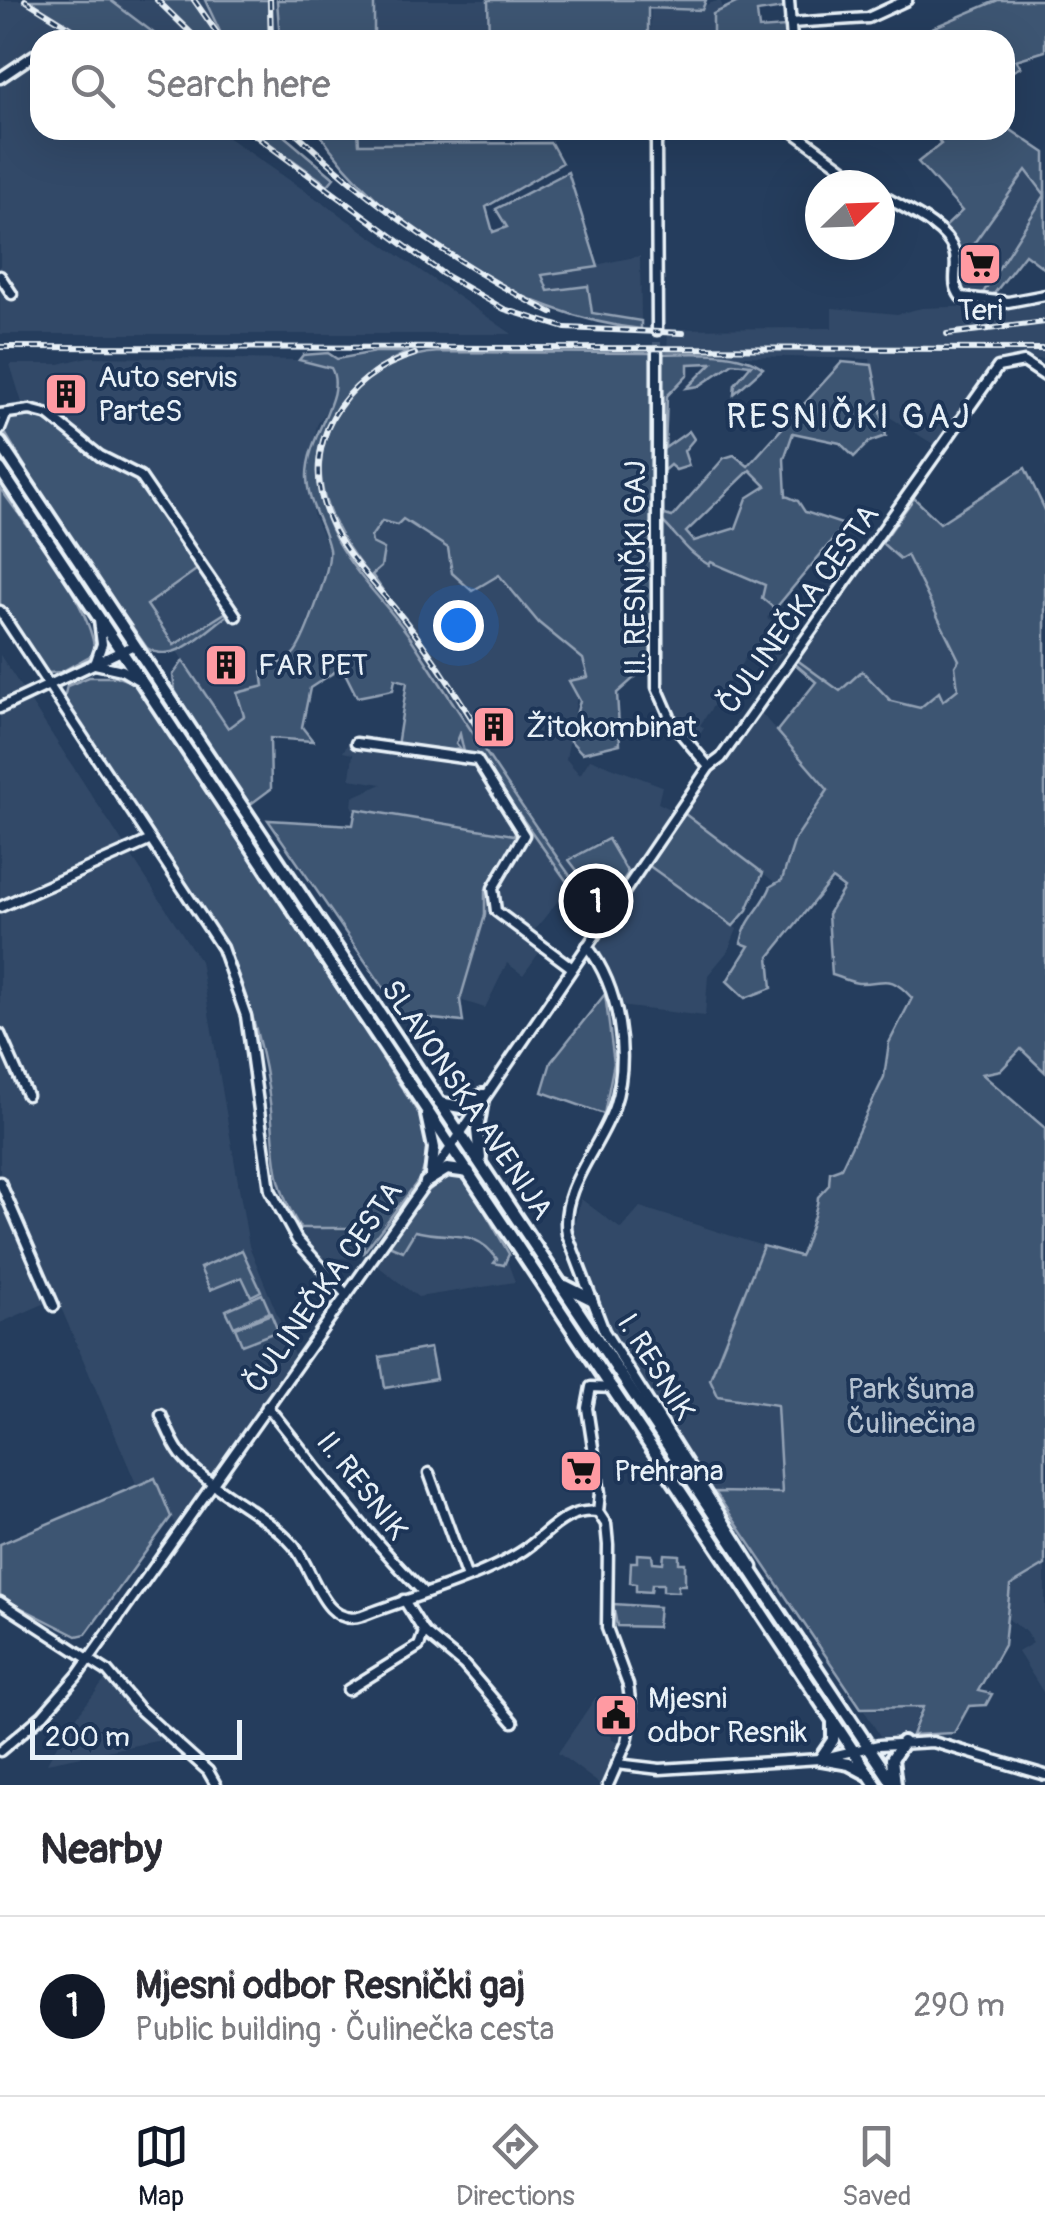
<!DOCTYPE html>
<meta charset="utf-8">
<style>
body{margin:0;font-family:Pangolin,sans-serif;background:#f7f7f7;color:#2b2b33}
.compass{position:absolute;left:805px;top:170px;width:90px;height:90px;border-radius:50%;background:#fff;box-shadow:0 10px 40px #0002;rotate:67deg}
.scale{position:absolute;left:30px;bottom:25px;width:212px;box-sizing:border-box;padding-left:10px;border:5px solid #e8f1f8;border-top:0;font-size:28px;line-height:35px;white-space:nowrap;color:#e8f1f8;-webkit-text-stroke:8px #1d3557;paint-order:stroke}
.you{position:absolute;left:458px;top:625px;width:35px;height:35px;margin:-25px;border:8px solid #fff;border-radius:50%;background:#1a73e8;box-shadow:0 0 0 15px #1a73e833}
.badge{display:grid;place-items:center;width:65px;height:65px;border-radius:50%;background:#111827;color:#fff;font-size:32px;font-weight:700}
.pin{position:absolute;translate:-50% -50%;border:5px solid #fff;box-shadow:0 2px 10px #0006}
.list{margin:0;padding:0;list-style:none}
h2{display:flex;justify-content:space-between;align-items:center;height:130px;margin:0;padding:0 40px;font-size:42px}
h2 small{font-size:32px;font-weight:400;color:#7c7c81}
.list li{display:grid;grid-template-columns:65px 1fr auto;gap:30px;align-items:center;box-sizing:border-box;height:180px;padding:0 40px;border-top:2px solid #e1e1e2}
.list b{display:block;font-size:38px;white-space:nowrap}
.list p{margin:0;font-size:32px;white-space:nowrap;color:#7c7c81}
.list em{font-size:32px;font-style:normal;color:#7c7c81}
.icon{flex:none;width:55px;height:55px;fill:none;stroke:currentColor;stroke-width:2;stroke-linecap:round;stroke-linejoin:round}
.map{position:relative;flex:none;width:1045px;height:1785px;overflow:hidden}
.search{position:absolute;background:#fff;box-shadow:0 10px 40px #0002;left:30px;right:30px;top:30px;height:110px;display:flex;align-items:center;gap:25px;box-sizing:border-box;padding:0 35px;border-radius:30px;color:#7c7c81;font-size:38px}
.sheet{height:310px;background:#fff}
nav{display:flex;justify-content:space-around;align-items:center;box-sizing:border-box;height:140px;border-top:2px solid #e1e1e2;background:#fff;font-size:28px;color:#7c7c81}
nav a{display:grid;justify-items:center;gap:5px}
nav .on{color:#111827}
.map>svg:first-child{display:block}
.built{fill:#334a68}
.green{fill:#3e5472;stroke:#93a2b5;stroke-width:2.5;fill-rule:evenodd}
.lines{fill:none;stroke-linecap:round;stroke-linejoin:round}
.minor-tunnel{stroke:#425874;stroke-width:8;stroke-dasharray:8 4;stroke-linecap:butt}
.minor-casing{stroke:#e8f1f8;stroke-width:15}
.major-casing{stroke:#e8f1f8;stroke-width:18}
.minor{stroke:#1d3557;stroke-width:8}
.major{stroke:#1d3557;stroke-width:10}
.rail-casing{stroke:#e8f1f8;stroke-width:6}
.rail{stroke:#1d3557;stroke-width:2.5;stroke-dasharray:8;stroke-linecap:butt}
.labels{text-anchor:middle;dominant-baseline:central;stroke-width:8;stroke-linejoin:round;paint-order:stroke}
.poi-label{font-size:30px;fill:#e8f1f8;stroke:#1d3557;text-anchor:start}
.street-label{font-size:30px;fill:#e8f1f8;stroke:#1d3557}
.park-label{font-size:30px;fill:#b5c2d0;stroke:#1d3557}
.quarter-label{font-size:35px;letter-spacing:2.5px;fill:#e8f1f8;stroke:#1d3557}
</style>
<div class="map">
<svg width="1045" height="1785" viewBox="0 0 1045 1785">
<rect width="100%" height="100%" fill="#253d5d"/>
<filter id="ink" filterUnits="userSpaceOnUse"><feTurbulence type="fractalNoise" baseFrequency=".01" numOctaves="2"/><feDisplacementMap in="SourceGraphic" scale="20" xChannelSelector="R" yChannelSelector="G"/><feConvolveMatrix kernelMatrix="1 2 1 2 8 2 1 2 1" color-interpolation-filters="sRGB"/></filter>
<g filter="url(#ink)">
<g class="built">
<path d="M0 0H23L82 40H40V130H217L512 334H0Z"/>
<path d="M110 0H277L280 40H163Z"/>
<path d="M374 0H488L489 40H374Z"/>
<path d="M720 0 723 8 712 13V40H650L651 4 706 5Z"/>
<path d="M358 130H491L492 143 359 144Z"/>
<path d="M1027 169 1045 195 981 296 968 295 960 289 959 258 962 259Z"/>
<path d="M640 256 641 321 592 313 548 292 541 276Z"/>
<path d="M1045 304V359L1001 358 935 445 878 410 870 359 667 354 668 329 832 328V308L897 314 922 308Z"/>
<path d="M88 357 299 360 332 368 338 380V392L317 425 307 477 313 514 329 551 319 592 295 653 269 668 264 686 248 693 244 716 228 728 177 651 227 615 174 645 147 605 205 564 192 541 141 472 107 456 44 407 23 406 10 364H59Z"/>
<path d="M402 519 448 548 452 573 498 574 539 623 584 659 588 678 578 691 566 759 580 775 590 759 662 786 658 803 672 810 628 873 608 840H600L570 859 579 873 573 880 384 603 390 596 372 575 371 537 377 524Z"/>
<path d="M661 520 711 562 766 585 763 598 775 609 767 618 795 634 773 665 748 654 700 725 704 728 695 742 671 710 662 679Z"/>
<path d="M882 543 900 559 906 554 959 661 955 666 959 689 943 701 938 693 921 708 891 701 862 671 840 692 797 660Z"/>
<path d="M0 655 200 961 249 1246 294 1355 176 1527 155 1478 137 1486 57 1298 0 1323Z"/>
<path d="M760 712 828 790 806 818 782 880 776 883 685 814Z"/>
<path d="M459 732 570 886 532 933 541 950 523 975 507 963 485 1008 460 1000 485 915V891L498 871 352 808 353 797 382 784 350 779 353 754 343 752 351 738 458 749Z"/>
<path d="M648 865 737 929 728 951 708 975 705 1016 619 1006 597 951 599 941Z"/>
<path d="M440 1183 506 1258 515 1282 418 1297 374 1263Z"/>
<path d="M581 1199 621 1229 640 1207 763 1246 710 1379 718 1396 777 1405 782 1494 707 1493 599 1329 581 1290 561 1232 573 1229Z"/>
<path d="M311 1228 360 1232 355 1259 316 1257 299 1232Z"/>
<path d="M1045 1565V1695L1018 1652 1033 1643 1025 1631 1004 1616 1010 1586Z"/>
<path d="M105 1680 161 1740 47 1763 63 1734Z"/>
<path d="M596 1697 608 1713 612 1740 620 1743 601 1785 558 1753Z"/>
<path d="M920 1708 910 1736 882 1739 864 1710Z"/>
</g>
<g class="green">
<path d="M29 0H110L163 40H94Z"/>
<path d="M159 0H193L221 40H200Z"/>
<path d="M205 0H268L269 40H224Z"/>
<path d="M277 0H374V40H280Z"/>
<path d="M488 0H706L702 10 648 8V40H489Z"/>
<path d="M742 0H783L784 8 757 12 759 29 785 27 786 40H713V14Z"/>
<path d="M998 0H1045V51L1016 60 1021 67 1005 75V40H904Z"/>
<path d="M1005 126 1045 153V195L1026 170 962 260 945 227 962 211 918 162 941 144 932 130H1005Z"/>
<path d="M251 130H277L334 178 328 185Z"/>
<path d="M317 130H358L359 144 551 143 562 163 486 207 493 232 507 227 496 209 568 172 598 267 542 275 548 291 588 286 592 313 641 321V329C522 317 383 229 317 130Z"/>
<path d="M1045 195V269L1025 254 993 295 981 296Z"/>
<path d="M375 352H408C326 390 292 460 338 543 359 580 393 610 416 646 467 725 519 803 573 880L570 886 480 759 464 752 460 734 456 744 460 749 454 750 397 746 407 682 395 679 393 690 357 697 342 667 310 688 302 727 313 741 270 738 271 789 248 806 175 691 173 675 183 661 228 728 244 716 237 693 264 686 262 671C273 666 287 662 295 652 305 638 332 566 329 549 324 524 307 503 307 476 307 435 347 396 331 368L299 360 303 355 328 353 337 359Z"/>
<path d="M439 352 651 353V663L617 693 620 744 582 753 569 739 580 701 569 681 588 677 583 659 539 623 499 575 472 591 452 573 448 548 403 519 397 525 382 521 371 537 372 543 384 549 381 567 372 575 389 599C332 536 286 463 356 390 378 367 407 354 439 352Z"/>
<path d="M661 354C691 353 740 350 763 368L734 394 735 384 751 365 733 363 699 386 687 388 712 363 688 364V374L667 396 665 448 689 431 694 439 684 451 689 466 676 470 670 465 663 471Z"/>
<path d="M842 362 872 365 886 436 869 442 854 457 840 443 793 433 784 459 786 496 798 501 805 512 845 525 775 609 762 598 765 585 711 562 709 565C687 553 679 537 661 520L665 515 672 517 724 458 734 455 748 466ZM750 470 766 486 747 498 736 528 694 541 686 532Z"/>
<path d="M36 416 63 430 96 459 135 477 199 568 147 605 174 645 225 613 228 615C204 632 174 666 147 648L56 518 5 433 10 417Z"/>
<path d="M1025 468 1045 510V1072L1021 1049 1001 1070 982 1074 1045 1128V1565L1010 1586 1004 1645 978 1691 992 1694 986 1705 969 1706 954 1733 912 1735 923 1707 861 1708 715 1492 782 1493 777 1405 718 1396 710 1379 763 1246 800 1256C805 1247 818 1205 818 1197L829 1185 830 1172 841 1168 884 1077 889 1043 912 998C888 972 886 984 858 983 850 982 840 977 832 975L828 914 844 888 832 879 769 957 772 988 745 998 727 981 749 946 741 943C745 918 763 908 771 886L782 880 795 839 828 790 777 731 816 682 794 663 797 660 840 691 862 671 891 701 920 708 939 692 943 701 958 689 955 666 959 660 907 555 900 559 882 543 914 498 940 523Z"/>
<path d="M0 488C29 530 91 602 95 653L61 672 48 673 0 604Z"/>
<path d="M89 677H118L137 684 423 1120 430 1148 421 1177 364 1252 363 1228H300C272 1181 276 1161 271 1110 265 1055 249 995 226 945L64 698 67 686Z"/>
<path d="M356 809 520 836 485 891V915L460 1000 463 1022 403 1016 268 820 353 825Z"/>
<path d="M685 814 763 873 747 910 733 926 648 865Z"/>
<path d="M608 839 628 873 612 896 579 873 569 860Z"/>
<path d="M605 994 614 1063 604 1114 542 1092 551 1062Z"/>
<path d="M449 1173 465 1179 471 1187 509 1254 504 1265 494 1263 497 1259C475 1227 451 1240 415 1231L403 1251 391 1246 389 1239 418 1200Z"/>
<path d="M242 1250 261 1291 251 1296 242 1277 210 1290 200 1268Z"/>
<path d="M262 1294 270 1312 234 1327 226 1310Z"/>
<path d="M271 1314 278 1331 242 1345 235 1328Z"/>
<path d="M430 1348 436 1379 385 1388 380 1357Z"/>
<path d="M155 1478 171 1517 86 1634 77 1636 0 1597V1544Z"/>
<path d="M637 1554 652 1555 653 1562 663 1563 664 1554 679 1555V1563H685V1585H678V1592L663 1591V1584H652L651 1592 636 1591V1584L630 1583 631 1562H637Z"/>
<path d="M613 1604 659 1607 657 1627 617 1626Z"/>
</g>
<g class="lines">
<path class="minor-tunnel" d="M657 330V353"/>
<g class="minor-casing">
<g id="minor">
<path d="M789 0 792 40"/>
<path d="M790 23 868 18 907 0"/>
<path d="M0 78 34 55"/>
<path d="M791 130 866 185"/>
<path d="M880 194C902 208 946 225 954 251 960 268 949 282 961 297L1008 302 1045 295"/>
<path d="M0 276 12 294"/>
<path d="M657 330 656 143 662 130"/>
<path d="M657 353V687L673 724 709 767"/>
<path d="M0 414 30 410 49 415 100 456 140 476 236 616"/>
<path d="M0 429 6 414"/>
<path d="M0 611 222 948 246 1016 270 1190 297 1240 345 1293"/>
<path d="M95 664 122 670 137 679"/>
<path d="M95 664 102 644 99 620"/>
<path d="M0 708 132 646"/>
<path d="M356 743 477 760 524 835 493 888 496 911 571 967"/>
<path d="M0 907 151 840"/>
<path d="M587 946C619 987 631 1056 614 1107 600 1148 559 1189 567 1234L604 1331 753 1567"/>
<path d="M0 1034 27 1095"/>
<path d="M0 1182 54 1306"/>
<path d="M267 1406C318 1469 366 1535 423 1592"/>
<path d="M161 1415C167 1429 173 1445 183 1457 213 1493 262 1510 293 1545 314 1569 323 1629 362 1616 409 1598 484 1577 524 1550 549 1533 564 1508 598 1512"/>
<path d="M429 1473 466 1575"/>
<path d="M404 1600 424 1632 464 1665 513 1722"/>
<path d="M0 1602 107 1671 139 1709 208 1771 216 1785"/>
<path d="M348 1690 419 1646 424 1632"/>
<path d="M0 1751 43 1715 77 1676 452 1146 709 767 721 758 998 367 1024 362 1045 376"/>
<path d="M617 1764 660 1769 820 1759 879 1745 933 1742 1045 1775"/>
<path d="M608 1785 627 1742 632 1714 628 1685 607 1628 608 1545 606 1524 598 1512 600 1493 587 1408 591 1387 613 1388"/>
</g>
</g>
<g class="major-casing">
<g id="major">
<path d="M0 443 894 1785"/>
<path d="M0 469 876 1785"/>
<path d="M439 1103 461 1107 483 1095"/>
<path d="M427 1115 434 1148 431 1175"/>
<path d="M480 1158 477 1130 483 1095"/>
<path d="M426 1182 447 1169 469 1172"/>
<path d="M565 1286 591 1299"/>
<path d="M820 1759 849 1764 866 1773"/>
<path d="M820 1759 833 1740V1721"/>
<path d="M895 1784 892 1759 903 1742"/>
</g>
</g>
<use href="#minor" class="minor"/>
<use href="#major" class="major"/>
<g class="rail-casing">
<g id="rail">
<path d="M25 0 90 40"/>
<path d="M157 0 198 40"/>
<path d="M194 0 222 40"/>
<path d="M270 0 271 40"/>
<path d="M248 130 443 274 504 309 565 328 683 333"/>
<path d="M293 130C371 204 456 265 552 313"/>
<path d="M947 334 1045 322"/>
<path d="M0 347 1045 349"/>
<path d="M415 354C343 375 297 446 329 519 344 555 373 581 397 611 428 648 453 689 479 730"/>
</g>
</g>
<use href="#rail" class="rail"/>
</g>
</g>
<defs>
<g id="supermarket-square" transform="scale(2.25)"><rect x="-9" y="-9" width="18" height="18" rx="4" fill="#ff9aa2" stroke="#1d3557"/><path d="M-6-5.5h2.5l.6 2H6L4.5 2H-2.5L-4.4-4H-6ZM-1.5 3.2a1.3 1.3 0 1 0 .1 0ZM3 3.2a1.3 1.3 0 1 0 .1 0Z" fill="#111"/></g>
<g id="building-square" transform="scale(2.25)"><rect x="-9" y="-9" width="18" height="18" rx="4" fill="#ff9aa2" stroke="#1d3557"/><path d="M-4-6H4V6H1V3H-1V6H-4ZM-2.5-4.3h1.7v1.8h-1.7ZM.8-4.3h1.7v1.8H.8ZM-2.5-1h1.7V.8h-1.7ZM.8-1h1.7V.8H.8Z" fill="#111"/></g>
<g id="civic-square" transform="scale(2.25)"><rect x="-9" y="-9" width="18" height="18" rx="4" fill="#ff9aa2" stroke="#1d3557"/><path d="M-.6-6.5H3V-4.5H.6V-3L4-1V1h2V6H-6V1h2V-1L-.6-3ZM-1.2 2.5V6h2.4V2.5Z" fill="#111"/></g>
</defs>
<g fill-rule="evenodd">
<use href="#supermarket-square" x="980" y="264"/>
<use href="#building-square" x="66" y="394"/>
<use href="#building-square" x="226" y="665"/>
<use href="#building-square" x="494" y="727"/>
<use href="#supermarket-square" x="581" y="1471"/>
<use href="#civic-square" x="616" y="1715"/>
</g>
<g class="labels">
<g class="poi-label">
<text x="980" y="310" text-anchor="middle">Teri</text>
<text x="98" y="377">Auto servis<tspan x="98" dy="34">ParteS</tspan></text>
<text x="258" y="665">FAR PET</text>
<text x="526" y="727">Žitokombinat</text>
<text x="614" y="1471">Prehrana</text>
<text x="648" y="1698">Mjesni<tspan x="648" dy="34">odbor Resnik</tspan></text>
</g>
<g class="street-label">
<text transform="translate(635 568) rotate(-90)">II. RESNIČKI GAJ</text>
<text transform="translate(799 609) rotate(-54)">ČULINEČKA CESTA</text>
<text transform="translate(467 1100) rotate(56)">SLAVONSKA AVENIJA</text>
<text transform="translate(324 1287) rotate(-55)">ČULINEČKA CESTA</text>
<text transform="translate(656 1367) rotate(58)">I. RESNIK</text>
<text transform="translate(362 1486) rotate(52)">II. RESNIK</text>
</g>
<g class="park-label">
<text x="911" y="1389">Park šuma<tspan x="911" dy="34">Čulinečina</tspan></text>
</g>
<g class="quarter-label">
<text x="849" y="417">RESNIČKI GAJ</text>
</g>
</g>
</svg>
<svg class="compass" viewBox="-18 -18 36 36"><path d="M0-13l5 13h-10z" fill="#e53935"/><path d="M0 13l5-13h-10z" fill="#7c7c81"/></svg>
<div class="scale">200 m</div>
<div class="you"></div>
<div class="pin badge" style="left:596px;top:901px">1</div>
<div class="search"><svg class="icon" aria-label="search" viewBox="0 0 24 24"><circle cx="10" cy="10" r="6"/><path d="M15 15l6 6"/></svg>Search here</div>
</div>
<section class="sheet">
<h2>Nearby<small></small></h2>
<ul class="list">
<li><span class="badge">1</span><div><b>Mjesni odbor Resnički gaj</b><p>Public building · Čulinečka cesta</p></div><em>290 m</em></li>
</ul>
</section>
<nav>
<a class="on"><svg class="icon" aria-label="map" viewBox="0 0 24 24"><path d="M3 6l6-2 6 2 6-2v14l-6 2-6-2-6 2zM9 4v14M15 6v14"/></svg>Map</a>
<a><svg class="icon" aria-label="directions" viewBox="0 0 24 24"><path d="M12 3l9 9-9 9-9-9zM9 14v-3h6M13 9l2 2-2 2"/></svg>Directions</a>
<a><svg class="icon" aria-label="saved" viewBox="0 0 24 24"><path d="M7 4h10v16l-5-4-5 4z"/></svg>Saved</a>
</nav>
